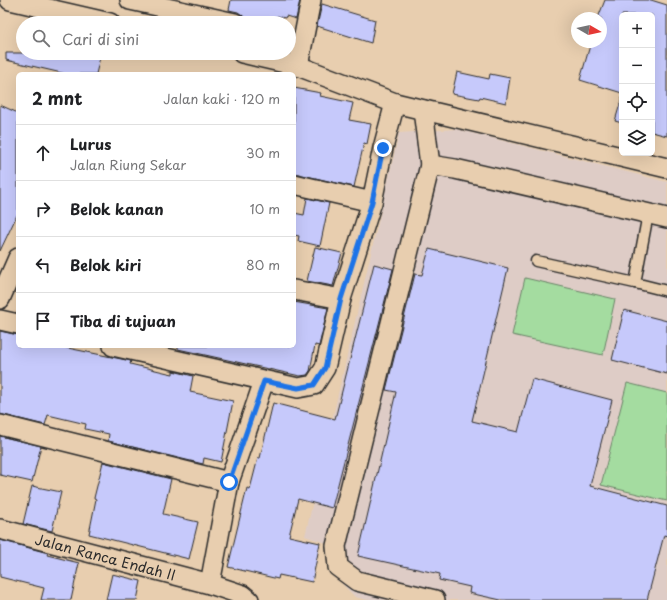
<!DOCTYPE html>
<html lang="id">
<meta charset="utf-8">
<style>
body{margin:0;font-family:"Playpen Sans",sans-serif;background:#f2f2f2;color:#202124}
.controls{position:absolute;right:12px;top:12px;display:grid;overflow:hidden;border-radius:6px;box-shadow:0 4px 16px #0002}
.controls button{width:36px;height:36px;display:grid;place-items:center;padding:0;border:0;border-bottom:1px solid #e0e0e0;background:#fff;color:#202124;font:20px sans-serif}
.compass{position:absolute;left:571px;top:12px;width:36px;height:36px;border-radius:50%;background:#fff;box-shadow:0 4px 16px #0002;rotate:99deg}
.stop{position:absolute;width:12px;height:12px;margin:-9px;border:3px solid #1a73e8;border-radius:50%;background:#fff}
.stop.end{background:#1a73e8;border-color:#fff;box-shadow:0 1px 4px #0008}
.list{margin:0;padding:0;list-style:none}
h2{display:flex;justify-content:space-between;align-items:center;height:52px;margin:0;padding:0 16px;font-size:17px}
h2 small{font-size:13px;font-weight:400;color:#757577}
.list li{display:grid;grid-template-columns:26px 1fr auto;gap:12px;align-items:center;box-sizing:border-box;height:56px;padding:0 16px;border-top:1px solid #e0e0e0}
.list b{display:block;font-size:15px;white-space:nowrap}
.list p{margin:0;font-size:13px;white-space:nowrap;color:#757577}
.list em{font-size:13px;font-style:normal;color:#757577}
.icon{flex:none;width:22px;height:22px;fill:none;stroke:currentColor;stroke-width:2;stroke-linecap:round;stroke-linejoin:round}
.map{position:relative;flex:none;width:667px;height:600px;overflow:hidden}
.search{position:absolute;background:#fff;box-shadow:0 4px 16px #0002;left:16px;top:16px;width:280px;height:44px;display:flex;align-items:center;gap:10px;box-sizing:border-box;padding:0 14px;border-radius:22px;color:#757577;font-size:15px}
.panel{position:absolute;background:#fff;box-shadow:0 4px 16px #0002;left:16px;top:72px;width:280px;height:276px;border-radius:6px}
.map>svg:first-child{display:block}
.built{fill:#deccc6}
.green{fill:#a4dca0;stroke:#688466}
.building{fill:#c6c9fb;stroke:#2b2b2b}
.lines{fill:none;stroke-linecap:round;stroke-linejoin:round}
.service-casing{stroke:#2b2b2b;stroke-width:13}
.minor-casing{stroke:#2b2b2b;stroke-width:22}
.service{stroke:#e8ceaf;stroke-width:10}
.minor{stroke:#e8ceaf;stroke-width:19}
.route{stroke:#1a73e8;stroke-width:5}
.labels{text-anchor:middle;dominant-baseline:central;stroke-width:4;stroke-linejoin:round;paint-order:stroke}
.street-label{font-size:14px;fill:#2b2b2b;stroke:#e8ceaf}
</style>
<div class="map">
<svg width="667" height="600" viewBox="0 0 667 600">
<rect width="100%" height="100%" fill="#e8ceaf"/>
<filter id="ink" filterUnits="userSpaceOnUse"><feTurbulence type="fractalNoise" baseFrequency=".025" numOctaves="2"/><feDisplacementMap in="SourceGraphic" scale="8" xChannelSelector="R" yChannelSelector="G"/><feConvolveMatrix kernelMatrix="1 2 1 2 8 2 1 2 1" color-interpolation-filters="sRGB"/></filter>
<g filter="url(#ink)">
<path class="built" d="M456 129 667 182V600H367L355 597 332 573 329 544 305 536 399 133Z"/>
<g class="green">
<path d="M525 278 615 299 603 355 512 335Z"/>
<path d="M627 383 667 393V501L601 485Z"/>
</g>
<g class="building">
<path d="M231 0H300L296 19 286 16 285 18 277 16 275 23H265L245 19 242 15 238 12 229 10Z"/>
<path d="M605 0H651L667 5V136L652 132V15H622V93L580 80 591 42H601V18H598Z"/>
<path d="M322 4 375 20 371 43 317 26Z"/>
<path d="M6 53H101L96 74H66L6 60Z"/>
<path d="M457 72 489 79 490 74 510 78 506 103 480 97 479 99 452 94Z"/>
<path d="M294 88 321 93 320 96 353 103 349 120 371 124 367 144 364 143 354 187 294 173Z"/>
<path d="M622 97V123L615 121Z"/>
<path d="M0 105 18 113V213L0 251Z"/>
<path d="M307 198 329 203 320 246 298 241 299 236 294 235V213L304 215Z"/>
<path d="M315 247 342 253 333 286 307 281Z"/>
<path d="M429 249 508 268 472 421 518 432 532 379 612 400 590 486 667 506V536L664 535 647 600H501L469 593 470 587 439 580 440 574 358 556 396 392 386 390 415 274 422 275Z"/>
<path d="M374 264 393 269 332 508 298 499 289 536 320 543 312 582 279 575 278 579 228 567 247 488 250 489 258 458H260L273 403 335 419Z"/>
<path d="M294 302 328 308 319 346 315 345 310 371 307 375 300 376 178 349V346H294Z"/>
<path d="M624 310 667 321V374L612 360Z"/>
<path d="M0 331 18 335V346H58L131 361 130 364 168 373 173 374V371L193 376 190 392 233 401 221 462 204 458 203 464 108 441 109 434 85 429 86 424 48 415 45 425 0 414Z"/>
<path d="M0 436 41 446 32 482 0 475Z"/>
<path d="M103 462 171 479 163 514 198 522 189 559 89 534 96 499 94 498Z"/>
<path d="M32 486 61 492 52 531 23 524Z"/>
<path d="M0 540 48 553 47 555 79 563 71 600H41L44 588 0 577Z"/>
<path d="M112 574 141 581 137 600H106Z"/>
</g>
<g class="lines">
<g class="service-casing">
<g id="service">
<path d="M648 214 635 283 667 291"/>
<path d="M536 261 635 283"/>
</g>
</g>
<g class="minor-casing">
<g id="minor">
<path d="M10 0 110 23"/>
<path d="M130 0 235 23"/>
<path d="M242 53 298 66 395 103 667 168"/>
<path d="M298 66 311 0"/>
<path d="M423 110 430 165"/>
<path d="M294 184 372 202"/>
<path d="M294 290 341 299"/>
<path d="M0 299 18 258"/>
<path d="M0 320 18 324"/>
<path d="M113 346 298 388 314 385 325 368 341 299 372 202 383 148 395 103"/>
<path d="M0 425 229 482"/>
<path id="s1" d="M0 529 210 584"/>
<path d="M249 600 243 595 210 584 229 482 264 381"/>
<path d="M435 600 357 581 338 567 336 546 430 165 455 169 667 218"/>
</g>
</g>
<use href="#service" class="service"/>
<use href="#minor" class="minor"/>
</g>
</g>
<g class="lines" filter="url(#ink)">
<path class="route" d="M229 482 264 381 298 388 314 385 325 368 341 299 372 202 383 148"/>
</g>
<g class="labels">
<g class="street-label">
<text stroke="none"><textPath href="#s1" startOffset="109">Jalan Ranca Endah II</textPath></text>
</g>
</g>
</svg>
<div class="controls">
<button>+</button>
<button>−</button>
<button><svg class="icon" aria-label="locate" viewBox="0 0 24 24"><circle cx="12" cy="12" r="6"/><path d="M12 2v4M12 18v4M2 12h4M18 12h4"/></svg></button>
<button><svg class="icon" aria-label="layers" viewBox="0 0 24 24"><path d="M12 4l9 5-9 5-9-5zM3 14l9 5 9-5"/></svg></button>
</div>
<svg class="compass" viewBox="-18 -18 36 36"><path d="M0-13l5 13h-10z" fill="#e53935"/><path d="M0 13l5-13h-10z" fill="#757577"/></svg>
<div class="stop" style="left:229px;top:482px"></div>
<div class="stop end" style="left:383px;top:148px"></div>
<div class="search"><svg class="icon" aria-label="search" viewBox="0 0 24 24"><circle cx="10" cy="10" r="6"/><path d="M15 15l6 6"/></svg>Cari di sini</div>
<section class="panel">
<h2>2 mnt<small>Jalan kaki · 120 m</small></h2>
<ul class="list">
<li><svg class="icon" aria-label="ahead" viewBox="0 0 24 24"><path d="M12 20V5M6 11l6-6 6 6"/></svg><div><b>Lurus</b><p>Jalan Riung Sekar</p></div><em>30 m</em></li>
<li><svg class="icon" aria-label="right" viewBox="0 0 24 24"><path d="M7 20v-9h11M14 6l5 5-5 5"/></svg><div><b>Belok kanan</b></div><em>10 m</em></li>
<li><svg class="icon" aria-label="left" viewBox="0 0 24 24"><path d="M17 20v-9H6M10 6l-5 5 5 5"/></svg><div><b>Belok kiri</b></div><em>80 m</em></li>
<li><svg class="icon" aria-label="arrive" viewBox="0 0 24 24"><path d="M6 21V4h12l-3 4 3 4H6"/></svg><div><b>Tiba di tujuan</b></div></li>
</ul>
</section>
</div>
